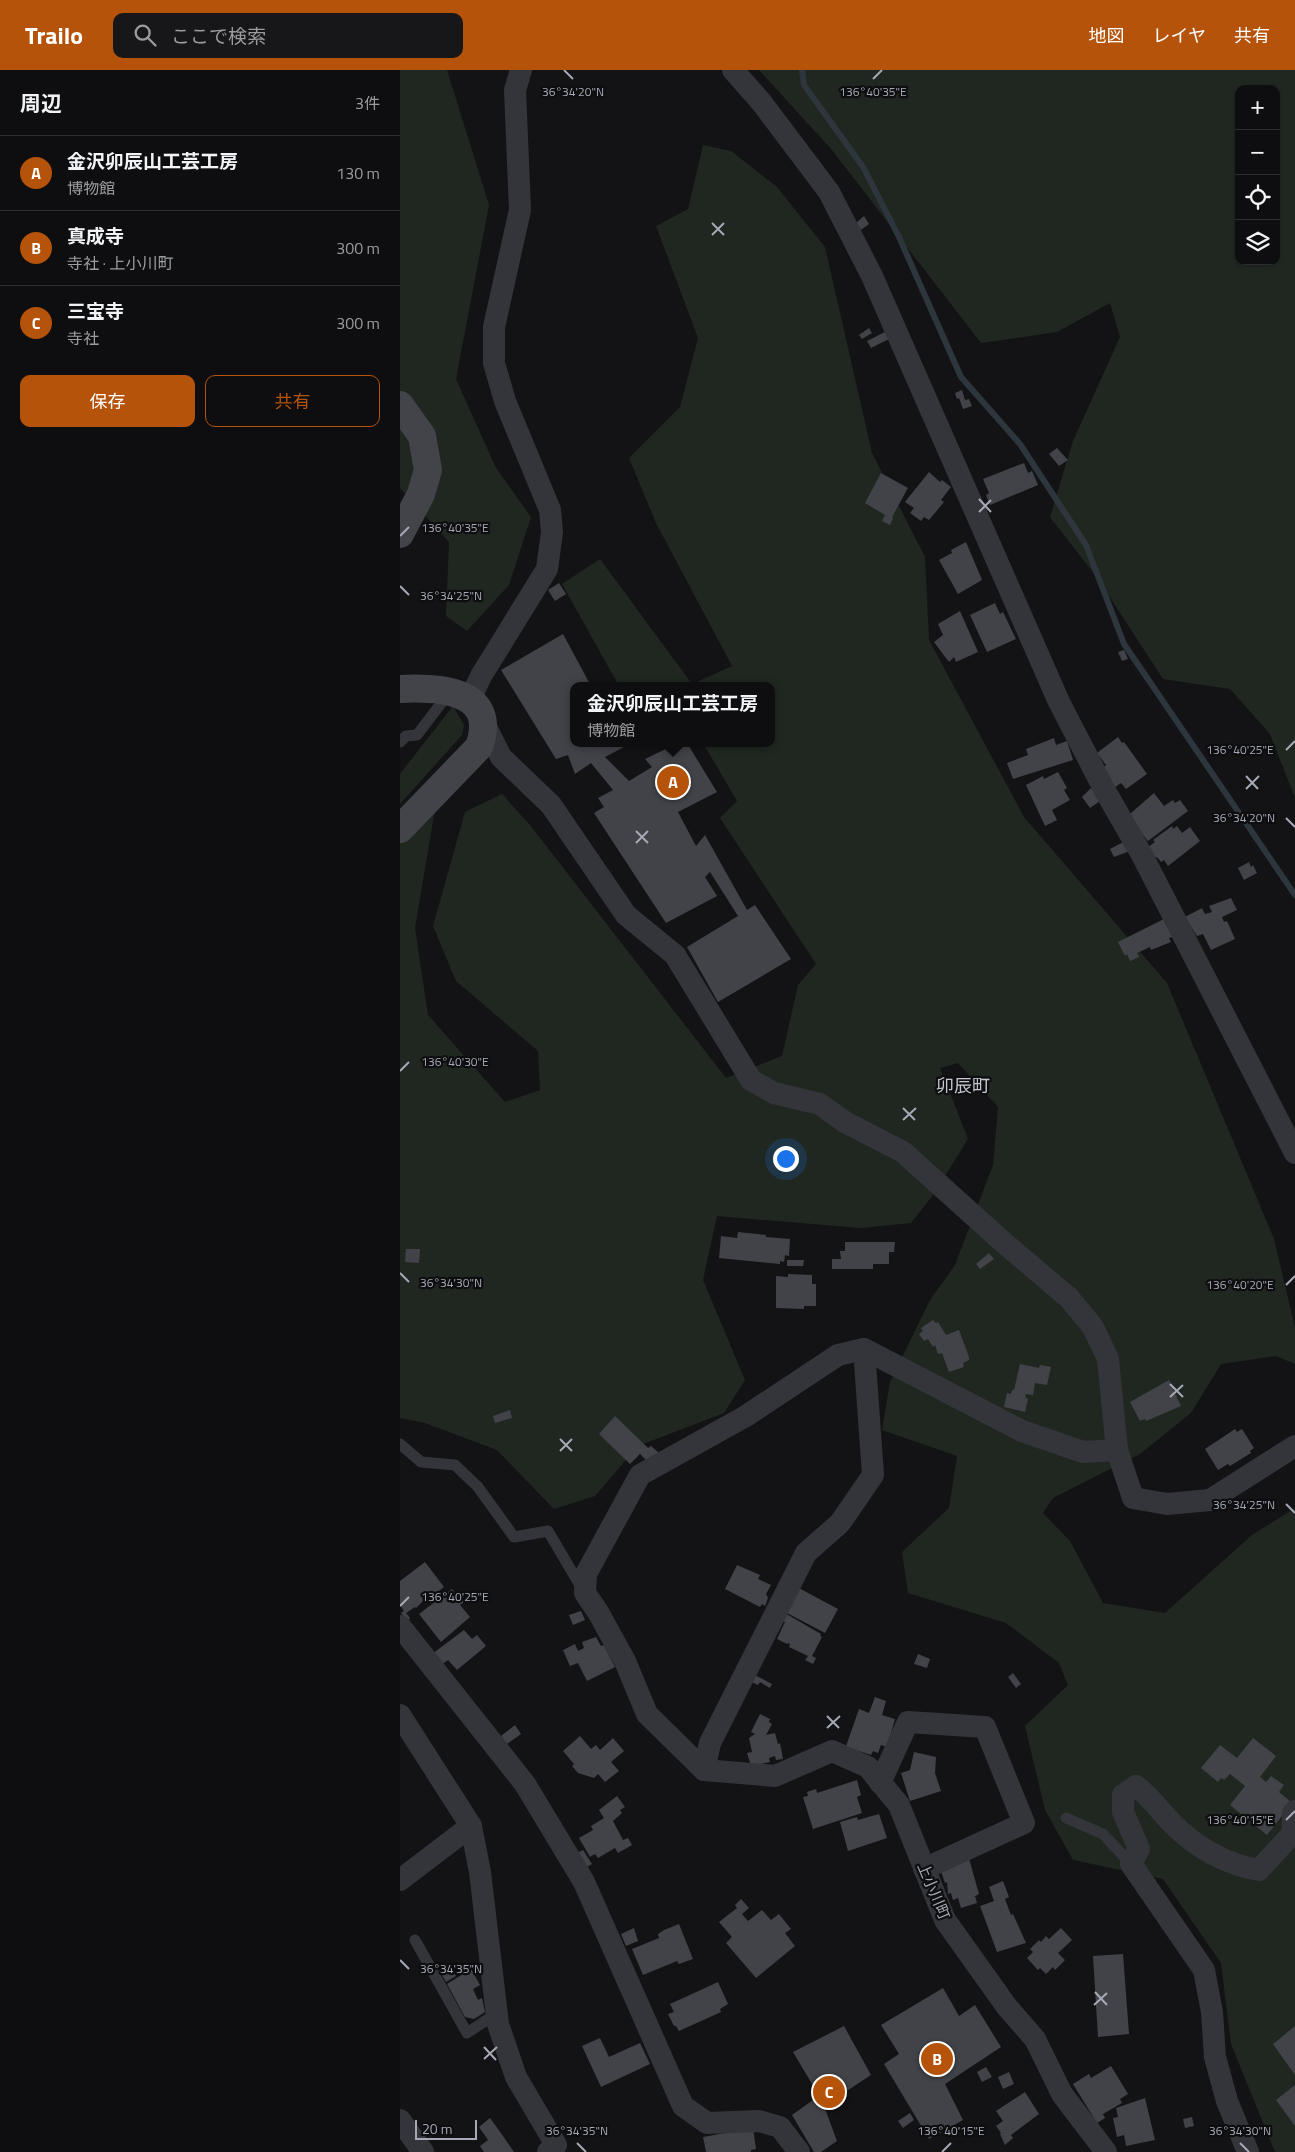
<!DOCTYPE html>
<html lang="ja">
<meta charset="utf-8">
<style>
body{margin:0;font-family:"Titillium Web","Noto Sans JP",sans-serif;background:#171719;color:#f1f3f6}
.controls{position:absolute;right:15px;top:15px;display:grid;overflow:hidden;border-radius:10px;box-shadow:0 1px 4px #0004}
.controls button{width:45px;height:45px;display:grid;place-items:center;padding:0;border:0;border-bottom:1px solid #2e2e30;background:#0e0e10;color:#f1f3f6;font:25px sans-serif}
.scale{position:absolute;left:15px;bottom:12px;width:62px;box-sizing:border-box;padding-left:5px;border:2px solid #a5a9b5;border-top:0;font-size:14px;line-height:18px;white-space:nowrap;color:#a5a9b5;-webkit-text-stroke:4px #0e0e10;paint-order:stroke}
.you{position:absolute;left:385px;top:1088px;width:18px;height:18px;margin:-12px;border:4px solid #fff;border-radius:50%;background:#1a73e8;box-shadow:0 0 0 8px #1a73e833}
.badge{display:grid;place-items:center;width:32px;height:32px;border-radius:50%;background:#b45309;color:#fff;font-size:16px;font-weight:700}
.pin{position:absolute;translate:-50% -50%;border:2px solid #fff;box-shadow:0 1px 5px #0006}
.popup{position:absolute;left:170px;top:612px;width:205px;height:65px;box-sizing:border-box;display:grid;place-content:center;border-radius:10px;background:#0e0e10;filter:drop-shadow(0 1px 4px #0005);font-size:16px;white-space:nowrap;color:#9b9c9f}
.popup b{font-size:19px;color:#f1f3f6}
.popup::after{content:'';position:absolute;left:50%;top:100%;margin-left:-10px;border:10px solid transparent;border-top-color:#0e0e10}
.list{margin:0;padding:0;list-style:none}
h2{display:flex;justify-content:space-between;align-items:center;height:65px;margin:0;padding:0 20px;font-size:21px}
h2 small{font-size:16px;font-weight:400;color:#9b9c9f}
.list li{display:grid;grid-template-columns:32px 1fr auto;gap:15px;align-items:center;box-sizing:border-box;height:75px;padding:0 20px;border-top:1px solid #2e2e30}
.list b{display:block;font-size:19px;white-space:nowrap}
.list p{margin:0;font-size:16px;white-space:nowrap;color:#9b9c9f}
.list em{font-size:16px;font-style:normal;color:#9b9c9f}
.actions{display:flex;gap:10px;padding:15px 20px}
.actions a{flex:1;padding:11px 0;border:1px solid #b45309;border-radius:10px;text-align:center;font-size:18px;color:#b45309}
.actions .main{background:#b45309;color:#fff}
.icon{flex:none;width:28px;height:28px;fill:none;stroke:currentColor;stroke-width:2;stroke-linecap:round;stroke-linejoin:round}
.map{position:relative;flex:none;width:895px;height:2082px;overflow:hidden}
header{display:flex;align-items:center;gap:30px;box-sizing:border-box;height:70px;padding:0 25px;background:#b45309;color:#fff}
header strong{font-size:24px}
nav{display:flex;gap:28px;margin-inline-start:auto;font-size:18px}
.search{width:350px;height:45px;background:#171719;display:flex;align-items:center;gap:12px;box-sizing:border-box;padding:0 18px;border-radius:10px;color:#9b9c9f;font-size:19px}
main{display:flex}
aside{flex:1;background:#0e0e10}
.map>svg:first-child{display:block}
.green{fill:#202721;fill-rule:evenodd}
.lines{fill:none;stroke-linecap:round;stroke-linejoin:round}
.stream{stroke:#2d353d;stroke-width:6}
.building{fill:#424348}
.lane{stroke:#34353a;stroke-width:11}
.street{stroke:#34353a;stroke-width:22}
.secondary{stroke:#42444a;stroke-width:28}
.ticks{fill:none;stroke:#a5a9b5;stroke-width:2}
.labels{text-anchor:middle;dominant-baseline:central;stroke-width:4.5;stroke-linejoin:round;paint-order:stroke}
.street-label{font-size:15px;fill:#a5a9b5;stroke:#0e0e10}
.quarter-label{font-size:18px;fill:#c6c9d1;stroke:#0e0e10}
.ticks-label{font-size:12px;text-anchor:middle;fill:#a5a9b5;stroke:#0e0e10;stroke-width:4.5;stroke-linejoin:round;paint-order:stroke}
</style>
<header>
<strong>Trailo</strong>
<div class="search"><svg class="icon" aria-label="search" viewBox="0 0 24 24"><circle cx="10" cy="10" r="6"/><path d="M15 15l6 6"/></svg>ここで検索</div>
<nav><a>地図</a><a>レイヤ</a><a>共有</a></nav>
</header>
<main>
<aside>
<h2>周辺<small>3件</small></h2>
<ul class="list">
<li><span class="badge">A</span><div><b>金沢卯辰山工芸工房</b><p>博物館</p></div><em>130 m</em></li>
<li><span class="badge">B</span><div><b>真成寺</b><p>寺社 · 上小川町</p></div><em>300 m</em></li>
<li><span class="badge">C</span><div><b>三宝寺</b><p>寺社</p></div><em>300 m</em></li>
</ul>
<div class="actions"><a class="main">保存</a><a>共有</a></div>
</aside>
<div class="map">
<svg width="895" height="2082" viewBox="0 0 895 2082">
<rect width="100%" height="100%" fill="#131315"/>
<g class="green">
<path d="M0 0H47L89 135 56 309 96 398 131 447 109 515 67 561 46 546 49 472 0 418Z"/>
<path d="M359 0H895V728L870 664 830 619 763 609 698 509 650 447 673 371 720 267 710 233 657 262 581 273 432 80ZM839 19H876V191H839Z"/>
<path d="M303 75 331 81 377 117 425 177 472 383 525 487 529 570 624 747 767 913 874 1169 895 1258V1294L876 1286 821 1294 791 1343 740 1384 653 1428 643 1443 670 1471 703 1533 765 1543 852 1465 895 1438V2082H875L831 1974 821 1893 763 1809 673 1790 645 1740 625 1656 668 1615 659 1593 606 1553 508 1523 502 1482 549 1438 557 1386 482 1360 490 1312 530 1230 555 1195 593 1095 598 1037 558 993 540 998 568 1069 533 1125 511 1153 461 1158 317 1146 303 1210 345 1310 324 1343 238 1376 195 1426 154 1439 97 1380 25 1353 0 1348V770L35 739 15 858 28 945 105 1032 140 1020 138 981 56 911 33 856 65 742 102 724 130 755 326 1008 382 986 398 915 416 894 320 748 337 731 303 673H372V616H219L162 514 200 489 292 614 332 596 256 453 229 388 280 337 298 268 256 156 288 139Z"/>
<path d="M53 636 64 655 62 665 0 734V704Z"/>
</g>
<g class="lines">
<path class="stream" d="M402 0 404 15 463 97 499 167 561 307 620 374 686 475 724 574 895 825"/>
</g>
<g class="building">
<path d="M464 146 469 154 461 160 456 153Z"/>
<path d="M469 258 472 263 462 269 459 265Z"/>
<path d="M485 262 489 269 471 278 467 271Z"/>
<path d="M562 320 565 330 569 329 572 336 563 339 559 328 557 329 555 323Z"/>
<path d="M657 378 668 390 659 396 649 384Z"/>
<path d="M624 393 628 403 632 401 638 415 590 435 586 425 589 423 583 409Z"/>
<path d="M529 402 540 412 542 410 551 417 541 430 544 432 529 450 524 447 521 451 510 443 514 438 505 432Z"/>
<path d="M481 403 508 418 492 447 493 448 490 455 482 451 485 445 465 433Z"/>
<path d="M566 472 582 510 558 524 539 490 552 483 551 480Z"/>
<path d="M159 513 166 524 155 531 148 520Z"/>
<path d="M595 533 600 544 603 542 616 569 587 582 570 545Z"/>
<path d="M560 541 578 582 556 592 554 587 549 592 534 572 543 565 538 554Z"/>
<path d="M163 564 191 616H174V673H222L224 677 205 687 229 711 252 697 245 689 278 673H287L317 722 278 742 296 776 305 765 347 840 355 835 391 889 318 932 287 877 338 846 310 802 305 807 317 826 266 853 194 743 204 737 198 728 213 720 191 693 175 704 168 685 156 689 101 600Z"/>
<path d="M724 580 728 589 722 591 718 582Z"/>
<path d="M718 667 722 673 724 672 747 704 726 719 721 713 714 718 701 699 706 695 697 683Z"/>
<path d="M654 668 656 675 667 671 673 690 613 709 607 693 628 685 626 679Z"/>
<path d="M658 702 667 718 664 720 670 730 652 740 657 750 645 756 626 715 643 706 644 709Z"/>
<path d="M691 718 700 731 690 738 682 727Z"/>
<path d="M754 723 764 736 773 730 775 733 780 730 788 741 748 771 734 754 730 744Z"/>
<path d="M772 756 773 759 777 756 782 763 790 757 800 771 768 796 764 790 761 792 757 787 756 788 748 777 755 772 753 770Z"/>
<path d="M725 771 730 781 714 787 710 779Z"/>
<path d="M849 792 851 797 853 795 857 803 844 810 838 798Z"/>
<path d="M831 828 837 840 822 847 824 852 827 851 835 869 811 880 803 864 797 866 785 847 802 838 805 844 812 842 809 836Z"/>
<path d="M766 848 775 866 769 868 771 872 751 880 750 877 737 883 739 887 730 891 727 884 725 886 718 872Z"/>
<path d="M338 1162 366 1165V1167L390 1169 389 1186 385 1185 384 1192 380 1191V1194L319 1188 321 1166 337 1168Z"/>
<path d="M445 1172H495L494 1182H489V1194H473V1199H432V1189H441L440 1181H445Z"/>
<path d="M6 1179H20L19 1193 5 1192Z"/>
<path d="M589 1183 594 1189 580 1199 576 1194Z"/>
<path d="M387 1190H404L403 1196H387Z"/>
<path d="M388 1204 412 1205V1214H416V1236H404V1239L376 1238V1206L388 1207Z"/>
<path d="M533 1250 536 1253 538 1252 546 1265 559 1260 569 1287V1290L563 1293 564 1297 549 1302 542 1283 538 1284 535 1275 533 1277 528 1269 524 1271 519 1264 523 1261 521 1258Z"/>
<path d="M620 1294 639 1298 640 1295 651 1297 647 1315 635 1313 633 1325 626 1324 625 1327 628 1329 625 1342 604 1337 607 1323 611 1324 612 1320H614Z"/>
<path d="M769 1310 781 1336 746 1351 745 1349 740 1351 730 1332Z"/>
<path d="M110 1340 112 1348 95 1353 93 1346Z"/>
<path d="M215 1346 248 1378 251 1376 259 1383 249 1393 240 1384 230 1394 199 1364Z"/>
<path d="M835 1359 837 1362 842 1359 854 1378 850 1381 851 1383 830 1396 828 1394 818 1400 805 1379Z"/>
<path d="M25 1492 44 1517 32 1526 30 1524 16 1538 15 1537 6 1543 10 1548 8 1551 1 1543 4 1541 0 1535V1511Z"/>
<path d="M337 1495 360 1505 358 1509 371 1515 366 1524 368 1528 365 1536 362 1534 360 1537 325 1519Z"/>
<path d="M395 1516 438 1539 425 1563 387 1543Z"/>
<path d="M52 1519 64 1532 60 1535 70 1547 41 1572 19 1544Z"/>
<path d="M181 1541 185 1550 173 1555 169 1545Z"/>
<path d="M383 1542 421 1564 420 1566 422 1567 412 1586 416 1588 413 1594 405 1590 408 1586 389 1577 390 1574 388 1573 387 1574 377 1569 385 1552 379 1549Z"/>
<path d="M64 1560 72 1569 77 1565 86 1576 57 1600 48 1590 41 1595 32 1584Z"/>
<path d="M196 1567 201 1576 204 1575 215 1597 187 1611 178 1593 170 1596 163 1580 175 1574 178 1581 184 1578 182 1572Z"/>
<path d="M518 1584 530 1589 527 1598 514 1594Z"/>
<path d="M613 1603 621 1614 616 1618 608 1607Z"/>
<path d="M353 1604 372 1614 370 1618 360 1612 358 1615 350 1611Z"/>
<path d="M475 1627 486 1631 482 1645 495 1649 487 1677 481 1675 478 1683 473 1681 471 1685 459 1681 458 1685 445 1679 459 1639 469 1643Z"/>
<path d="M360 1644 370 1649 369 1652 372 1654 366 1665 375 1663 378 1674 380 1673 383 1689 376 1690 375 1686 369 1688 370 1692 351 1696 347 1683 352 1682 349 1668 355 1664 351 1662Z"/>
<path d="M115 1655 121 1664 107 1674 101 1666Z"/>
<path d="M180 1666 191 1679 196 1675 200 1680 213 1668 224 1681 211 1692 219 1701 205 1712 198 1704 194 1708 178 1703 172 1696 174 1694 163 1681Z"/>
<path d="M853 1668 876 1686 860 1707 866 1712 871 1706 884 1715 879 1722 892 1733 867 1765 830 1735 845 1716 830 1704 824 1710 821 1708 818 1712 801 1698 820 1675 837 1688Z"/>
<path d="M514 1682 536 1687 535 1703 541 1721 510 1731 501 1703 510 1700Z"/>
<path d="M457 1710 461 1725 457 1727 462 1743 413 1759 403 1727 408 1726 407 1722 416 1719 417 1723Z"/>
<path d="M217 1726 225 1737 220 1740 222 1743 213 1751 223 1770 228 1768 232 1775 218 1783 215 1778 198 1788 195 1784 190 1787 179 1768 193 1760 191 1756 204 1748 199 1740Z"/>
<path d="M479 1744 487 1768 448 1781 440 1752 457 1747 458 1750Z"/>
<path d="M183 1780 192 1794 184 1799 175 1784Z"/>
<path d="M568 1785 579 1824 575 1826 577 1833 561 1838 558 1828 553 1830 551 1823 548 1824 547 1812 545 1813 539 1795Z"/>
<path d="M603 1811 609 1827 605 1829 611 1845 613 1844 626 1873 597 1882 580 1836 594 1831 589 1817Z"/>
<path d="M341 1829 349 1838 342 1844 348 1851 362 1840 371 1850 379 1844 391 1859 385 1863 395 1876 356 1908 326 1873 332 1867 319 1852 337 1838 335 1835Z"/>
<path d="M279 1854 293 1889 279 1894 277 1891 243 1905 232 1879 259 1868 258 1864 264 1860Z"/>
<path d="M234 1858 238 1871 226 1876 221 1864Z"/>
<path d="M661 1858 672 1870 658 1883 665 1890 655 1900 653 1897 646 1904 640 1898 638 1900 627 1888 633 1882 630 1879 639 1870 641 1872 646 1866 649 1869Z"/>
<path d="M723 1884 729 1964 698 1967 693 1886Z"/>
<path d="M50 1895 56 1906 46 1912 39 1900Z"/>
<path d="M71 1899 80 1915 73 1919 78 1930 82 1928 85 1942 74 1949 65 1947 47 1914Z"/>
<path d="M318 1912 328 1934 320 1939 321 1942 279 1961 276 1956H274L268 1944 274 1942 270 1934Z"/>
<path d="M543 1918 559 1946 575 1935 601 1977 545 2014 563 2050 529 2069 484 1994 499 1984 481 1955Z"/>
<path d="M444 1956 471 2005 424 2036 437 2071 421 2082H414L392 2045 413 2030 412 2014 393 1982Z"/>
<path d="M895 1956V2005L873 1974Z"/>
<path d="M200 1968 209 1987 240 1973 250 1994 201 2017 182 1976Z"/>
<path d="M711 1996 728 2024 720 2029 722 2033 703 2044 705 2048 697 2053 673 2014 689 2004 691 2008Z"/>
<path d="M586 1997 592 2007 582 2012 577 2002Z"/>
<path d="M609 2002 614 2014 603 2019 598 2007Z"/>
<path d="M895 2015V2056L876 2030Z"/>
<path d="M625 2022 639 2044 611 2065 613 2068 605 2075 600 2064 601 2063 596 2056 603 2051 596 2041Z"/>
<path d="M745 2028 755 2070 726 2076 724 2065 717 2067 713 2048 718 2047 716 2038Z"/>
<path d="M510 2043 514 2050 503 2058 498 2051Z"/>
<path d="M792 2047 794 2056 785 2058 783 2049Z"/>
<path d="M90 2048 96 2056 114 2082H84L80 2076 88 2070 79 2057Z"/>
<path d="M353 2058 356 2079 351 2080V2082H306L303 2067Z"/>
</g>
<g class="lines">
<g class="lane">
<path d="M0 672 6 666 17 665 49 623"/>
<path d="M0 1374 21 1392 55 1395 78 1417 114 1467 148 1461 181 1517"/>
<path d="M666 1748 703 1764 731 1794"/>
<path d="M15 1870 67 1963 97 1943"/>
</g>
<g class="street">
<path d="M333 0 362 33 429 122 472 206 659 632 704 719 742 785 895 1083"/>
<path d="M70 629 81 606 147 499 152 462 150 440 105 331 94 293V257L120 140 115 20 121 0"/>
<path d="M83 651 101 687 151 735 226 845 275 885 351 1010 374 1023 420 1034 445 1052 503 1082 603 1172 669 1228 693 1257 708 1289 717 1380 733 1428 767 1434 810 1430 895 1376"/>
<path d="M0 1556 125 1714 184 1812 283 2036 307 2053 359 2051 380 2057 399 2082"/>
<path d="M0 1645 71 1756 80 1802 98 1954 116 2007 156 2075 148 2082"/>
<path d="M304 1700 247 1644 225 1591 198 1542 185 1523 186 1504 240 1405 346 1346 438 1285 464 1279 622 1361 683 1382 717 1380"/>
<path d="M304 1700 375 1706 432 1681 468 1697 499 1735 545 1850 607 1937 635 1969 662 2024 706 2082"/>
<path d="M304 1700 310 1673 406 1483 440 1453 473 1405 464 1279"/>
<path d="M480 1713 508 1652 585 1657 624 1753 524 1799"/>
<path d="M0 1810 71 1756"/>
<path d="M0 2050 23 2082"/>
<path d="M848 2082 827 2031 815 1987 812 1942 804 1900 731 1794 739 1779 723 1742V1725L736 1716C752 1728 762 1744 777 1758 799 1779 828 1795 859 1800L893 1763V1743L895 1741"/>
</g>
<g class="secondary">
<path d="M0 335 22 366 28 400 21 424 0 464"/>
<path d="M0 619C40 617 99 620 79 677L0 759"/>
</g>
</g>
<path class="ticks" d="M164 0 173 9M473 9 482 0M312 153 324 165M312 165 324 153M579 429 591 442M579 442 591 430M0 466 9 457M0 516 9 525M886 680 895 671M846 706 858 719M846 719 859 706M886 748 895 757M236 761 248 773M236 773 248 761M0 1001 9 992M503 1038 515 1050M503 1050 516 1038M0 1203 9 1212M886 1215 895 1206M770 1314 783 1327M770 1327 783 1315M160 1369 172 1381M160 1381 172 1369M886 1434 895 1443M0 1536 9 1527M427 1646 439 1658M427 1658 440 1646M886 1750 895 1741M0 1890 9 1899M695 1922 707 1935M694 1935 707 1923M84 1977 96 1990M84 1989 97 1977M177 2073 186 2082M840 2073 849 2082M542 2082 551 2073"/>
<g class="labels">
<g class="street-label">
<text transform="translate(534 1821) rotate(67)">上小川町</text>
</g>
<g class="quarter-label">
<text x="563" y="1015">卯辰町</text>
</g>
</g>
<g class="ticks-label">
<text x="473" y="26">136°40'35"E</text>
<text x="173" y="26">36°34'20"N</text>
<text x="55" y="462">136°40'35"E</text>
<text x="51" y="530">36°34'25"N</text>
<text x="840" y="684">136°40'25"E</text>
<text x="844" y="752">36°34'20"N</text>
<text x="55" y="996">136°40'30"E</text>
<text x="51" y="1217">36°34'30"N</text>
<text x="840" y="1219">136°40'20"E</text>
<text x="844" y="1439">36°34'25"N</text>
<text x="55" y="1531">136°40'25"E</text>
<text x="840" y="1754">136°40'15"E</text>
<text x="51" y="1903">36°34'35"N</text>
<text x="177" y="2065">36°34'35"N</text>
<text x="840" y="2065">36°34'30"N</text>
<text x="551" y="2065">136°40'15"E</text>
</g>
</svg>
<div class="controls">
<button>+</button>
<button>−</button>
<button><svg class="icon" aria-label="locate" viewBox="0 0 24 24"><circle cx="12" cy="12" r="6"/><path d="M12 2v4M12 18v4M2 12h4M18 12h4"/></svg></button>
<button><svg class="icon" aria-label="layers" viewBox="0 0 24 24"><path d="M12 4l9 5-9 5-9-5zM3 14l9 5 9-5"/></svg></button>
</div>
<div class="scale">20 m</div>
<div class="you"></div>
<div class="pin badge" style="left:273px;top:712px">A</div>
<div class="popup"><b>金沢卯辰山工芸工房</b>博物館</div>
<div class="pin badge" style="left:537px;top:1989px">B</div>
<div class="pin badge" style="left:429px;top:2022px">C</div>
</div>
</main>
